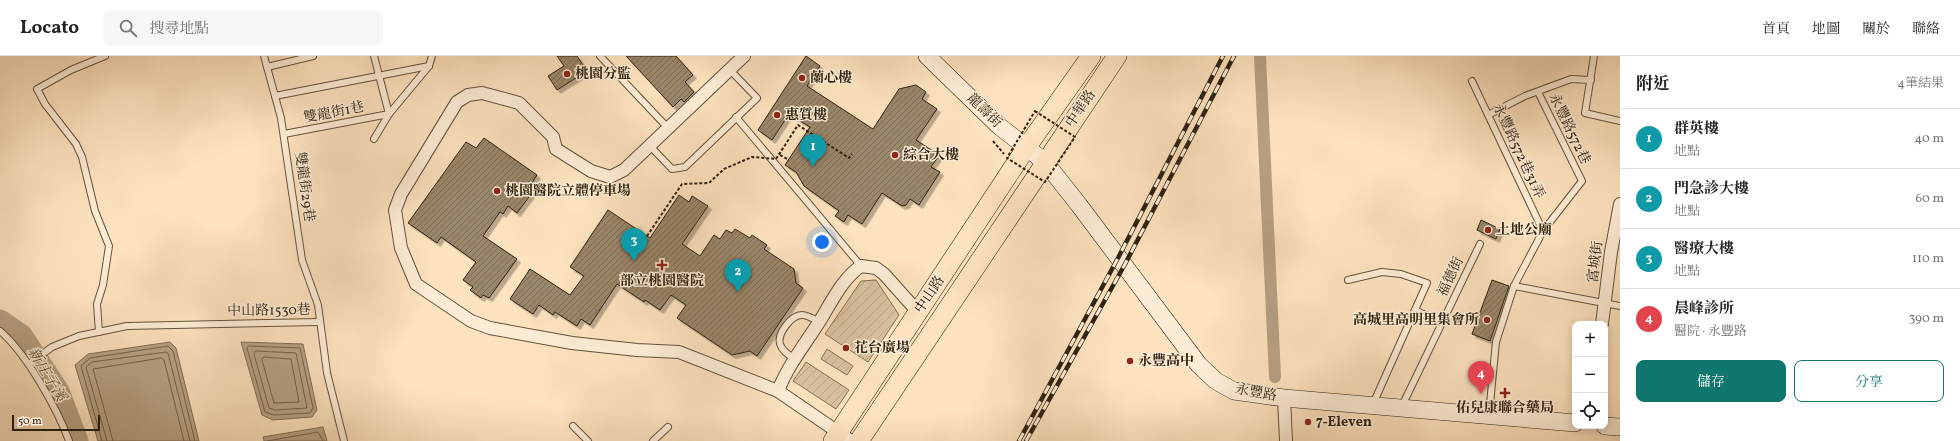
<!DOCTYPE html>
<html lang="zh-TW">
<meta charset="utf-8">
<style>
body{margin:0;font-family:Vollkorn,"Noto Serif TC",serif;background:#f6f6f6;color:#222}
.controls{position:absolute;right:12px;bottom:12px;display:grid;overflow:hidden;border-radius:8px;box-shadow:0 2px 10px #0003}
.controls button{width:36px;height:36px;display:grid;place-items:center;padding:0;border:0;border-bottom:1px solid #e0e0e0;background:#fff;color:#222;font:20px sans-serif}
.scale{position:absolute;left:12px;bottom:10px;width:88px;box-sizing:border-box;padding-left:4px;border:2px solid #2f2210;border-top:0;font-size:11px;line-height:14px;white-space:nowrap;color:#2f2210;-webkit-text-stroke:3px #fdecd5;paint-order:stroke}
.you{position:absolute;left:822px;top:186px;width:14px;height:14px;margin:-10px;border:3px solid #fff;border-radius:50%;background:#1a73e8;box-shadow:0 0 0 6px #1a73e833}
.badge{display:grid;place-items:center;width:26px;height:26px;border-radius:50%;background:#0f766e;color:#fff;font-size:13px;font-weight:700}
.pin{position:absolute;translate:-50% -33px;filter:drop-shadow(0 1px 2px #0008)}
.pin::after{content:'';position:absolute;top:21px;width:14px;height:12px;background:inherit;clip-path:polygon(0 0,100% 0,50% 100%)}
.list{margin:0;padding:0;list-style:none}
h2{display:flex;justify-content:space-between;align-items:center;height:52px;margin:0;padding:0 16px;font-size:17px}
h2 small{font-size:13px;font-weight:400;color:#767676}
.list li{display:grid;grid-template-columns:26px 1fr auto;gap:12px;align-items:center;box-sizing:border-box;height:60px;padding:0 16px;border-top:1px solid #e0e0e0}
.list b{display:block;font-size:15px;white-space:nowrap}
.list p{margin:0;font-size:13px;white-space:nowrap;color:#767676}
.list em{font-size:13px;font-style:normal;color:#767676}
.actions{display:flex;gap:8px;padding:12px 16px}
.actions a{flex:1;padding:9px 0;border:1px solid #0f766e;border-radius:8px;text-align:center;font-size:14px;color:#0f766e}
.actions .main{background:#0f766e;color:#fff}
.icon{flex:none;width:22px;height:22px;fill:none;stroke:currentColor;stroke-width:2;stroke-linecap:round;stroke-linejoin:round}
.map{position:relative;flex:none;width:1620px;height:385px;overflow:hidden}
header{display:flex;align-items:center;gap:24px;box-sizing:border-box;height:56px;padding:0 20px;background:#fff;border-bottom:1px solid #e0e0e0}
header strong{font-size:19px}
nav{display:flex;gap:22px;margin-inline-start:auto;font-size:14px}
.search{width:280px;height:36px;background:#f6f6f6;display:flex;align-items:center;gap:10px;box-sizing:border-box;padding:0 14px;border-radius:8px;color:#767676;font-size:15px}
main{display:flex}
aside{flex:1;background:#fff}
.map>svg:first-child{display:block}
.garden{fill:url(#garden-furrows);stroke:#847258}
.water{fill:#b6a183;stroke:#806e55}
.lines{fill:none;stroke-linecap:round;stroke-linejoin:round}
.shore{stroke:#72624a;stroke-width:1}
.canal{stroke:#b6a183;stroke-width:12}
.river{stroke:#b6a183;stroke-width:21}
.building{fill:url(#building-hatch);stroke:#2f2210;filter:url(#shadow)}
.lane-casing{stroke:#62523c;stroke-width:8}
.street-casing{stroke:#62523c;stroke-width:14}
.secondary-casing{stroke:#2f2210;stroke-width:18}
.primary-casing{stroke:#2f2210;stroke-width:20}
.path{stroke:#2f2210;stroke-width:2;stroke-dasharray:3 2;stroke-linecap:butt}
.lane{stroke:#fdecd5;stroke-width:6}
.street{stroke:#fdecd5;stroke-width:12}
.secondary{stroke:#fdecd5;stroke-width:17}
.primary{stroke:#fce2be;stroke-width:19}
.rail-casing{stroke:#2f2210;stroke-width:4.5}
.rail{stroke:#fdecd5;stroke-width:3;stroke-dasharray:9;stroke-linecap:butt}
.path-bridge{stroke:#2f2210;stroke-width:2;stroke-dasharray:3 2;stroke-linecap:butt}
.poi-dot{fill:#8f2418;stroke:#fdecd5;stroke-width:1.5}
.labels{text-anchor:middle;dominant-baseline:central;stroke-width:3;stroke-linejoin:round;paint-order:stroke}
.poi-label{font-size:14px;font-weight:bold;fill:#2f2210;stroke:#fdecd5;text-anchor:start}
.street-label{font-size:14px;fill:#2f2210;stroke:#fdecd5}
.water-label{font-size:15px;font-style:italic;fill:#5e4e38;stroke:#fdecd5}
</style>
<header>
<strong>Locato</strong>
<div class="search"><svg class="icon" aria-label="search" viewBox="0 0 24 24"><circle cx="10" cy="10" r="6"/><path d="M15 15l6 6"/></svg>搜尋地點</div>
<nav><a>首頁</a><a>地圖</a><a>關於</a><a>聯絡</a></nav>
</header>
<main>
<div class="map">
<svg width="1620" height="385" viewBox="0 0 1620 385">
<defs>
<pattern id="garden-furrows" width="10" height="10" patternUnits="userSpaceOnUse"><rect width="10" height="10" fill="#d9c1a0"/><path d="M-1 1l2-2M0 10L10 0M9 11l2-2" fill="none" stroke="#bba689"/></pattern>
<pattern id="building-hatch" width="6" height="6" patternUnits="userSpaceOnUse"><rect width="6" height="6" fill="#9a866a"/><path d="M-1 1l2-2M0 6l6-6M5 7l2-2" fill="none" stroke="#7e6d56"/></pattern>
<filter id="shadow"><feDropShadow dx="3.5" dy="3.5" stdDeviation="0" flood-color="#0004"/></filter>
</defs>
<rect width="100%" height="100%" fill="#fce2be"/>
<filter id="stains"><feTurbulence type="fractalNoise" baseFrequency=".005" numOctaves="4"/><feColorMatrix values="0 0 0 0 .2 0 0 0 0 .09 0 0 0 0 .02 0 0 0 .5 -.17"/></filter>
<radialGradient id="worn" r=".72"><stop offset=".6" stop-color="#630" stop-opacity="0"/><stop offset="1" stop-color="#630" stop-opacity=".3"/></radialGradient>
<g class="garden">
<path d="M876 224 899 259 868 306 825 278 861 225Z"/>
<path d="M827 293 853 310 847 319 821 303Z"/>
<path d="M806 306 849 334 836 353 793 325Z"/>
</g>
<g class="water">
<path d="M170 286 176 292 199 385H98L75 309 88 298Z"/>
<path d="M241 286 303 288 317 354 312 361 273 364 262 359Z"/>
<path d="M323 371 327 385H264L263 381Z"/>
</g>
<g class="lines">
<g class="shore">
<path d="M249 290 300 292 313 352 310 357 274 359 265 356 247 292Z"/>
<path d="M256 295 296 297 307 352 275 354 269 352 254 298Z"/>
<path d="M264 301 291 303 299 346 274 347 262 304Z"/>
<path d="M102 385 81 310 90 302 168 290 173 295 195 385"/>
<path d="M107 385 86 311 92 306 166 296 168 297 190 385"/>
<path d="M113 385 93 313 161 302 164 304 184 385"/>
<path d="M267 385 318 376 323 385"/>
</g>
<path class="canal" d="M1260 0 1275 321"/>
<path class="river" d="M0 264 22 279 59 335 78 385"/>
</g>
<g class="building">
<path d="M557 0H577L587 15 557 34 548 20 564 10Z"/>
<path d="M626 0H676L693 19 685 26 694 36 684 46 681 43 673 51Z"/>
<path d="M806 0 820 10 807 30 873 73 899 33 916 29 926 36 922 43 937 53 916 84 936 97 938 101 931 111 940 116 919 149 910 143 906 149 902 150 882 137 862 168 848 159 844 166 835 160 839 155 804 130 796 116 785 109 810 71 789 58 772 84 758 74Z"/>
<path d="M484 82 537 119 532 127 537 130 517 157 508 150 503 158 500 156 483 180 517 203 489 242 483 239 481 242 470 234 473 231 463 224 476 206 441 181 437 187 408 167 466 86 476 92Z"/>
<path d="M679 139 689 146 692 140 708 150 682 188 700 200 714 179 720 183 726 174 732 177 735 173 750 182 752 179 767 189 764 193 794 213 796 227 803 232 757 300 750 295 732 299 677 262 686 249 671 239 660 254 645 244 644 246 617 228 590 269 581 263 577 270 555 256 553 259 539 249 533 258 510 243 530 213 570 239 584 220 570 211 608 154 650 182Z"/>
<path d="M1481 164 1500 173 1496 183 1477 174Z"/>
<path d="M1492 224 1509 230 1490 285 1472 278Z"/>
</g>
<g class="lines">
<g class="lane-casing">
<g id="lane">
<path d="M264 0 281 62 302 204 318 249 327 317 344 385"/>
<path d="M600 0 668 72"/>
<path d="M1594 0 1585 57 1620 65"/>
<path d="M267 11 313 0"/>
<path d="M1472 25 1543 175"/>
<path d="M275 40 429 10"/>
<path d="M1488 59 1525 40 1571 23 1591 24"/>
<path d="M736 61 861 210"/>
<path d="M284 78 389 58 374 0"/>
<path d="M374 83 389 58 429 10 432 0"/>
<path d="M650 90 672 113 685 111 757 42 730 14"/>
<path d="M1348 224 1382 216 1401 218 1427 227 1373 348"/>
<path d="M1514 230 1620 250"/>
<path d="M1415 254 1442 267"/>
<path d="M0 275C26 297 57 352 69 385"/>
<path d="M99 276 97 248 103 229 109 190 95 155 82 101 76 88 45 48 37 33 71 14 105 0"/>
<path d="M795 303C789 299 782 295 780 288 777 278 791 259 802 259 808 259 814 263 819 266"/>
<path d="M29 308 52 291 79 280 127 270 319 266"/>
<path d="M1402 350 1480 188"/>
<path d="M1489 358 1496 286 1514 230 1543 175 1582 125 1538 36"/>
<path d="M573 370 588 385"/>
<path d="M653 385 668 371"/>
</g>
</g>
<g class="street-casing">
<g id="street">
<path d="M744 0 624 114 610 121 591 115 556 93 553 81 519 47 482 37 468 39 457 46 401 138 395 154 401 192 416 228 471 265 490 272 572 287 637 294 679 296 778 335 851 385"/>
<path d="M1602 268 1611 196 1620 148"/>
<path d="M778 335C788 309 806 287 821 263 832 245 843 222 861 210L876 212 884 218 918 256"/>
<path d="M1284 342 1286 385"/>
</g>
</g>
<g class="secondary-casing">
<g id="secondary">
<path d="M927 0 999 70 1045 106 1079 149 1199 309 1216 325 1234 335 1284 342 1575 367"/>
<path d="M1605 370 1620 371"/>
</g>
</g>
<g class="primary-casing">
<g id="primary">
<path d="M833 385 1026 92 1091 0"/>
<path d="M859 385 1117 0"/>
</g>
</g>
<g class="path">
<path d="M993 85 1004 98"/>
<path d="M780 99 789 104"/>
</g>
<use href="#lane" class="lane"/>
<use href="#street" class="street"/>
<use href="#secondary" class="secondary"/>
<use href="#primary" class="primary"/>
<g class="rail-casing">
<g id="rail">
<path d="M1019 385 1118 202 1223 0"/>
<path d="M1026 385 1124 210 1234 0"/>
</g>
</g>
<use href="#rail" class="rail"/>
<g class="path-bridge">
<path d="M1035 55 1075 81 1045 126 1007 102Z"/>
<path d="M647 180 682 128 709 127 724 113 752 101 776 103 798 69 849 102 852 98"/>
</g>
</g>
<g class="poi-dot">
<circle cx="567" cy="18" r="4"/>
<circle cx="802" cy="22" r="4"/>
<circle cx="777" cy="59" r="4"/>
<circle cx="895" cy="99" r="4"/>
<circle cx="497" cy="135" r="4"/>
<circle cx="1488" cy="174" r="4"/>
<path d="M660 203h4v4h4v4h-4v4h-4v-4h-4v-4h4z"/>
<circle cx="1487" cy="264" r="4"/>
<circle cx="846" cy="292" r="4"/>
<circle cx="1130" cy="305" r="4"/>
<path d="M1503 331h4v4h4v4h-4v4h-4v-4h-4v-4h4z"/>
<circle cx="1308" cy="366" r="4"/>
</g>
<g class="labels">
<g class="poi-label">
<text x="575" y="18">桃園分監</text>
<text x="810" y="22">蘭心樓</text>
<text x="785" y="59">惠質樓</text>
<text x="903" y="99">綜合大樓</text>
<text x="505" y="135">桃園醫院立體停車場</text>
<text x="1496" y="174">土地公廟</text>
<text x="662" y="225" text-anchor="middle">部立桃園醫院</text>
<text x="1479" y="264" text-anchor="end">高城里高明里集會所</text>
<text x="854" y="292">花台廣場</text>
<text x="1138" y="305">永豐高中</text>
<text x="1505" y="352" text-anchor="middle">佑兒康聯合藥局</text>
<text x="1316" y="366">7-Eleven</text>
</g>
<g class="street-label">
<text transform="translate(1081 53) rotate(-56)">中華路</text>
<text transform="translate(984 55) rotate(44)">龍壽街</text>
<text transform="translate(334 57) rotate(-11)">雙龍街1巷</text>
<text transform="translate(1569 73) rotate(64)">永豐路572巷</text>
<text transform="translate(1518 95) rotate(65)">永豐路572巷31弄</text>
<text transform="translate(304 131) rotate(82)">雙龍街29巷</text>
<text transform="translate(1596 206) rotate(-83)">富城街</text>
<text transform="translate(1451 221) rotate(-65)">福德街</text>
<text transform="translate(930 239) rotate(-56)">中山路</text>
<text transform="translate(269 255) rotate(-1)">中山路1530巷</text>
<text transform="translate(1256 337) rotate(10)">永豐路</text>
</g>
<g class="water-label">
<text transform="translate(46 319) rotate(59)">新庄子溪</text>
</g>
</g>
<rect width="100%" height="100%" filter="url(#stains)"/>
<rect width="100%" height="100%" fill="url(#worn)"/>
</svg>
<div class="controls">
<button>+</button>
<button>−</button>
<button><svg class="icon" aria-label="locate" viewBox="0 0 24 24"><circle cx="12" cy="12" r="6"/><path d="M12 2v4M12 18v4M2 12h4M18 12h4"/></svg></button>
</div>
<div class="scale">50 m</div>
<div class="you"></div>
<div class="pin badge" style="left:813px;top:111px;background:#0f9aa8">1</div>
<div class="pin badge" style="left:738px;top:236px;background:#0f9aa8">2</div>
<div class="pin badge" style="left:634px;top:205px;background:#0f9aa8">3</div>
<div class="pin badge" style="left:1481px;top:338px;background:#e0444e">4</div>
</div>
<aside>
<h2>附近<small>4筆結果</small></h2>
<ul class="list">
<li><span class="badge" style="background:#0f9aa8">1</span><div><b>群英樓</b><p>地點</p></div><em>40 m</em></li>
<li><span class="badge" style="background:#0f9aa8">2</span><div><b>門急診大樓</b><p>地點</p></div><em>60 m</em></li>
<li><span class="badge" style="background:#0f9aa8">3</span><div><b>醫療大樓</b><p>地點</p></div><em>110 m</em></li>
<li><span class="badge" style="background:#e0444e">4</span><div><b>晨峰診所</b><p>醫院 · 永豐路</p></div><em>390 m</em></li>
</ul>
<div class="actions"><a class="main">儲存</a><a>分享</a></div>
</aside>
</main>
